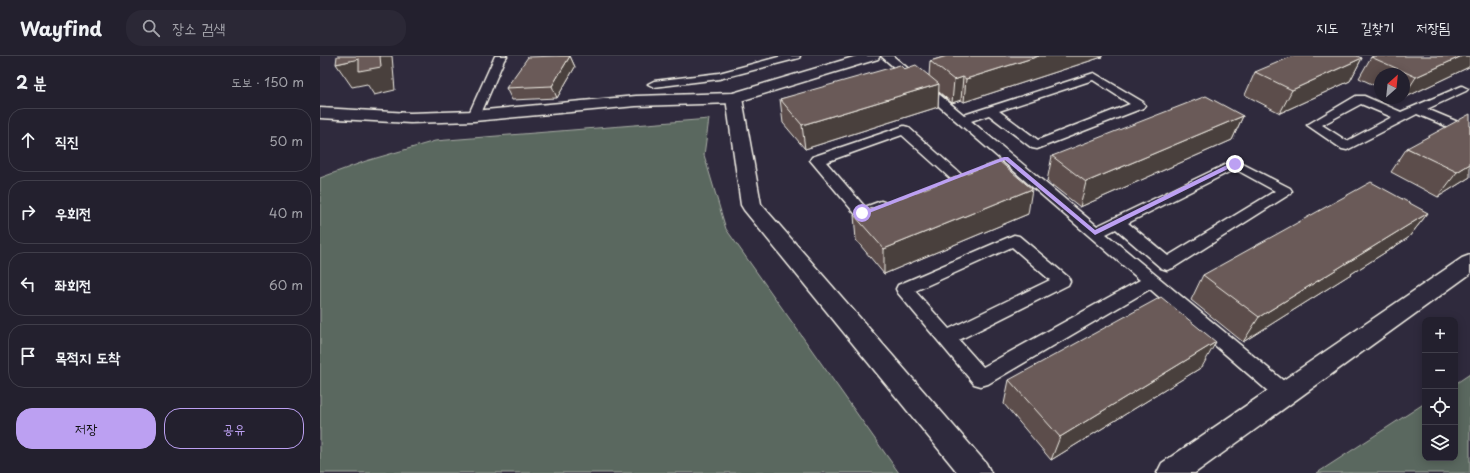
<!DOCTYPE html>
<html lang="ko">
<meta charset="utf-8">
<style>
body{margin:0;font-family:"Playpen Sans","Poor Story",sans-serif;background:#2b2836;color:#f1f3f6}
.controls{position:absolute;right:12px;bottom:12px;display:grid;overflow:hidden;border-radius:8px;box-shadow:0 2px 10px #0003}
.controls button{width:36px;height:36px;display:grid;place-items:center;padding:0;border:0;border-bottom:1px solid #403e4a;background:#23202e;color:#f1f3f6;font:20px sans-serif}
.compass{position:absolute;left:1054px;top:12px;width:36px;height:36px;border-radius:50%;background:#23202e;box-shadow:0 2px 10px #0003;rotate:27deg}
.stop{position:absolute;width:12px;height:12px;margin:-9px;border:3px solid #bca0f2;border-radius:50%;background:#fff}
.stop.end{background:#bca0f2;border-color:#fff;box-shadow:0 1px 4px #0008}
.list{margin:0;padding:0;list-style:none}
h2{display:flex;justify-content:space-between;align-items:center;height:52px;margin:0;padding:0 16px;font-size:17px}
h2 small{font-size:13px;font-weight:400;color:#a3a3aa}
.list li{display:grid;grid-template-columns:26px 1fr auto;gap:12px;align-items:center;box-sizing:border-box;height:64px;margin:0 8px 8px;padding:0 8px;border:1px solid #403e4a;border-radius:16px}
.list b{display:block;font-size:15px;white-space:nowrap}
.list em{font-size:13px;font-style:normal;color:#a3a3aa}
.actions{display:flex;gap:8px;padding:12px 16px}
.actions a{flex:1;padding:9px 0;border:1px solid #bca0f2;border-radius:16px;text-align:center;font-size:14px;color:#bca0f2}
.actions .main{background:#bca0f2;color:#111}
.icon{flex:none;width:22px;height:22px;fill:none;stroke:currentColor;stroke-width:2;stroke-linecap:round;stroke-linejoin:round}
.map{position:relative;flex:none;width:1150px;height:417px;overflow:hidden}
header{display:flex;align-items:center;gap:24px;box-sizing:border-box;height:56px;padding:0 20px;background:#23202e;border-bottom:1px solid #403e4a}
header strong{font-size:19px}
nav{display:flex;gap:22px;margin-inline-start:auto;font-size:14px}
.search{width:280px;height:36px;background:#2b2836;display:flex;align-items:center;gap:10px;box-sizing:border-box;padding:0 14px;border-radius:16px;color:#a3a3aa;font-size:15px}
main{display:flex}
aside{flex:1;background:#23202e}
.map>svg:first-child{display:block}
.green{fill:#5a685f;stroke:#a7aca4}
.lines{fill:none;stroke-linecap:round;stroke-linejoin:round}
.service-casing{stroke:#f4f1e8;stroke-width:3}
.minor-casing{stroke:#f4f1e8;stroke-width:3}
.tertiary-casing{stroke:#f4f1e8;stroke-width:3}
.service{fill:#2f2a3d;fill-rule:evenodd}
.minor{fill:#2f2a3d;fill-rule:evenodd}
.tertiary{fill:#2f2a3d;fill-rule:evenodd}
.wall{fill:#5b4d4c;stroke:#f4f1e8}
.shaded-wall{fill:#4a3f3e;stroke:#f4f1e8}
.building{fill:#6a5a58;stroke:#f4f1e8}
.route{fill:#bca0f2}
</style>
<header>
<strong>Wayfind</strong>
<div class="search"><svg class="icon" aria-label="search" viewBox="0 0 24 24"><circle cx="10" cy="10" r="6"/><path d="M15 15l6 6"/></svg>장소 검색</div>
<nav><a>지도</a><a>길찾기</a><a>저장됨</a></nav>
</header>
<main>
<aside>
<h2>2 분<small>도보 · 150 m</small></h2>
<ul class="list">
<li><svg class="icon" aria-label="ahead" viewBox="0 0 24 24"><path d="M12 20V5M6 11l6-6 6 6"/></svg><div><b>직진</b></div><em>50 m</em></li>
<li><svg class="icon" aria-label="right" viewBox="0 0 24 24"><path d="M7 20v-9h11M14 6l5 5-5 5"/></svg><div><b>우회전</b></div><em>40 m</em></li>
<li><svg class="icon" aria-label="left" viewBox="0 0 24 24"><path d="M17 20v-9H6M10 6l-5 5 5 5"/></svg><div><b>좌회전</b></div><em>60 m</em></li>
<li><svg class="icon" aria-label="arrive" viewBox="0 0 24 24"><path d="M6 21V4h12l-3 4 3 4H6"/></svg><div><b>목적지 도착</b></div></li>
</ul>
<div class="actions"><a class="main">저장</a><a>공유</a></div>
</aside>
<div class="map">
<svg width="1150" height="417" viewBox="0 0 1150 417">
<rect width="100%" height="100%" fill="#2f2a3d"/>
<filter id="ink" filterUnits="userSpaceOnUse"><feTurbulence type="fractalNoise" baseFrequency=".025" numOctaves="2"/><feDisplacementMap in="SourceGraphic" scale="8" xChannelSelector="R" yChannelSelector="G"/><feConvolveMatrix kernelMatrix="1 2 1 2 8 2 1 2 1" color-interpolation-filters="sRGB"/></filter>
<g filter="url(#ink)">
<g class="green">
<path d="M389 63 384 99 406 173 579 417H0V122L46 105 115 85Z"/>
<path d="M1150 318V417H997L1105 347V402H1135V328Z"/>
</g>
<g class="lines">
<g class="service-casing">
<g id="service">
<path d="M175 0H187L184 4 160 60 158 63H150L148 60Z"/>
<path d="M462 0H480L479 2 399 23 334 31 328 28 334 25 399 17Z"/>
<path d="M561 0H573L644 59 774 17 823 46 825 49 823 52 717 93 712 92 669 59 651 65 777 170 915 104 970 132 972 135 970 138 853 212 847 214 841 212 796 173 786 178 971 331 974 337 971 343 964 345 957 343 830 233 668 328 661 330 654 328 578 237 576 233 578 229 694 179 699 180 748 221 750 225 748 229 639 284 663 311 820 224ZM773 24 810 48 718 84 679 55ZM915 113 955 135 848 200 808 167ZM692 191 730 224 629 273 595 235Z"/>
<path d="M1142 30 1148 33 1146 35 1107 53 1150 71V80L1097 58 1027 94 1022 93 987 69 1036 40H1044L1081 56ZM1041 48 1072 61 1027 85 1002 69Z"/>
<path d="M584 70 588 71 644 121 642 124H632L582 79 506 106 545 151 561 145 566 147 568 150C563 157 545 163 537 160L490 104 492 101Z"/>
</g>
</g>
<g class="minor-casing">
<g id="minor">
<path d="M414 37 420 39 422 42 441 148 666 407 671 417H638L424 154 421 149 406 42 408 39Z"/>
<path d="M1150 199V218L875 417H837L842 407 1142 202Z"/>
</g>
</g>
<g class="tertiary-casing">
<path id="tertiary" d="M537 0H560L558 3 414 47 316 50 154 65 90 67 0 62V52L90 57 154 55 316 40 413 37Z"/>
</g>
<use href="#service" class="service"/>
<use href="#minor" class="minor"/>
<use href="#tertiary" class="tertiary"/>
</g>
<g class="wall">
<path d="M238 0H250L255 11 237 42 192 44 186 32Z"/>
<path d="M627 0H782V1L644 46 641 44 632 47 619 36 618 51 485 93 463 67 460 43 584 13 609 20 610 5Z"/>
<path d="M1150 0V9L1149 11 1084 42V18H1060V32L1039 22 1051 1Z"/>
<path d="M1042 2 1030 25 960 57 925 39 935 16Z"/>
<path d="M923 60 912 84 760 151 727 125 732 100Z"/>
<path d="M1087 92 1150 121 1118 141 1071 116Z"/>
<path d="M1108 157 1088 182 923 286 871 244 883 219Z"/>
<path d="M708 158 564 218 536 184 534 159Z"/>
<path d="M882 311 731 404 684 348 689 324Z"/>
</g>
<g class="shaded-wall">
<path d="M60 0H72L75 34 54 39 47 28 32 31 16 8 39 3Z"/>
<path d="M250 0 255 11 237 42 232 30Z"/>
<path d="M719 0H782V1L644 46 646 23Z"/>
<path d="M1142 0H1150V9L1149 11 1084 42V40L1096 21Z"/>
<path d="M1042 2 1030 25 960 57 972 34Z"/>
<path d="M643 21 641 44 632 47 634 24Z"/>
<path d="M619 28 618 51 485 93 482 69Z"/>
<path d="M923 60 912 84 760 151 766 126Z"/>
<path d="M1150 108V121L1118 141 1137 116Z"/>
<path d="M712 133 708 158 564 218V193Z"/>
<path d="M1108 157 1088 182 923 286 939 261Z"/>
<path d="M896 286 882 311 731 404 740 381Z"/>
</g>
<g class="building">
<path d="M17 0H60L61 11 39 15V3L16 8Z"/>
<path d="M238 0H250L232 30 186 32 208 1Z"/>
<path d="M627 0H719L646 23 643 21 634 24 610 5Z"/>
<path d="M973 0H1037L1042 2 972 34 935 16Z"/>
<path d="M1054 0H1142L1096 21 1051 1Z"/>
<path d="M580 9 584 13 596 9 619 28 482 69 460 43Z"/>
<path d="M886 40 923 60 766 126 732 100Z"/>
<path d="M1150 58V108L1137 116 1087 92Z"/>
<path d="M679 105 712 133 564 193 534 159Z"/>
<path d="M1051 126 1108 157 939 261 883 219Z"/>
<path d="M841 241 896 286 740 381 689 324Z"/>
</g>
</g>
<path class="route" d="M684 101H688L775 174 913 106 918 108 775 179 685 104 544 159 539 157Z"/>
</svg>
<div class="controls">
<button>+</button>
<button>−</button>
<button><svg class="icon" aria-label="locate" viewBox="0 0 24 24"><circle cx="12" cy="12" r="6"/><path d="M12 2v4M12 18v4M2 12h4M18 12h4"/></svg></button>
<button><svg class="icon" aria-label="layers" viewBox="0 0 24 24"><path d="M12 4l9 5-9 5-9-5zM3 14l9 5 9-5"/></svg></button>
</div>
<svg class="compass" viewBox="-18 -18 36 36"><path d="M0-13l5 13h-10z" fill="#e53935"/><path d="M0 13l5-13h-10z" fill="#a3a3aa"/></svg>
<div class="stop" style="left:542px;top:157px"></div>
<div class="stop end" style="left:915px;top:108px"></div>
</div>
</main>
